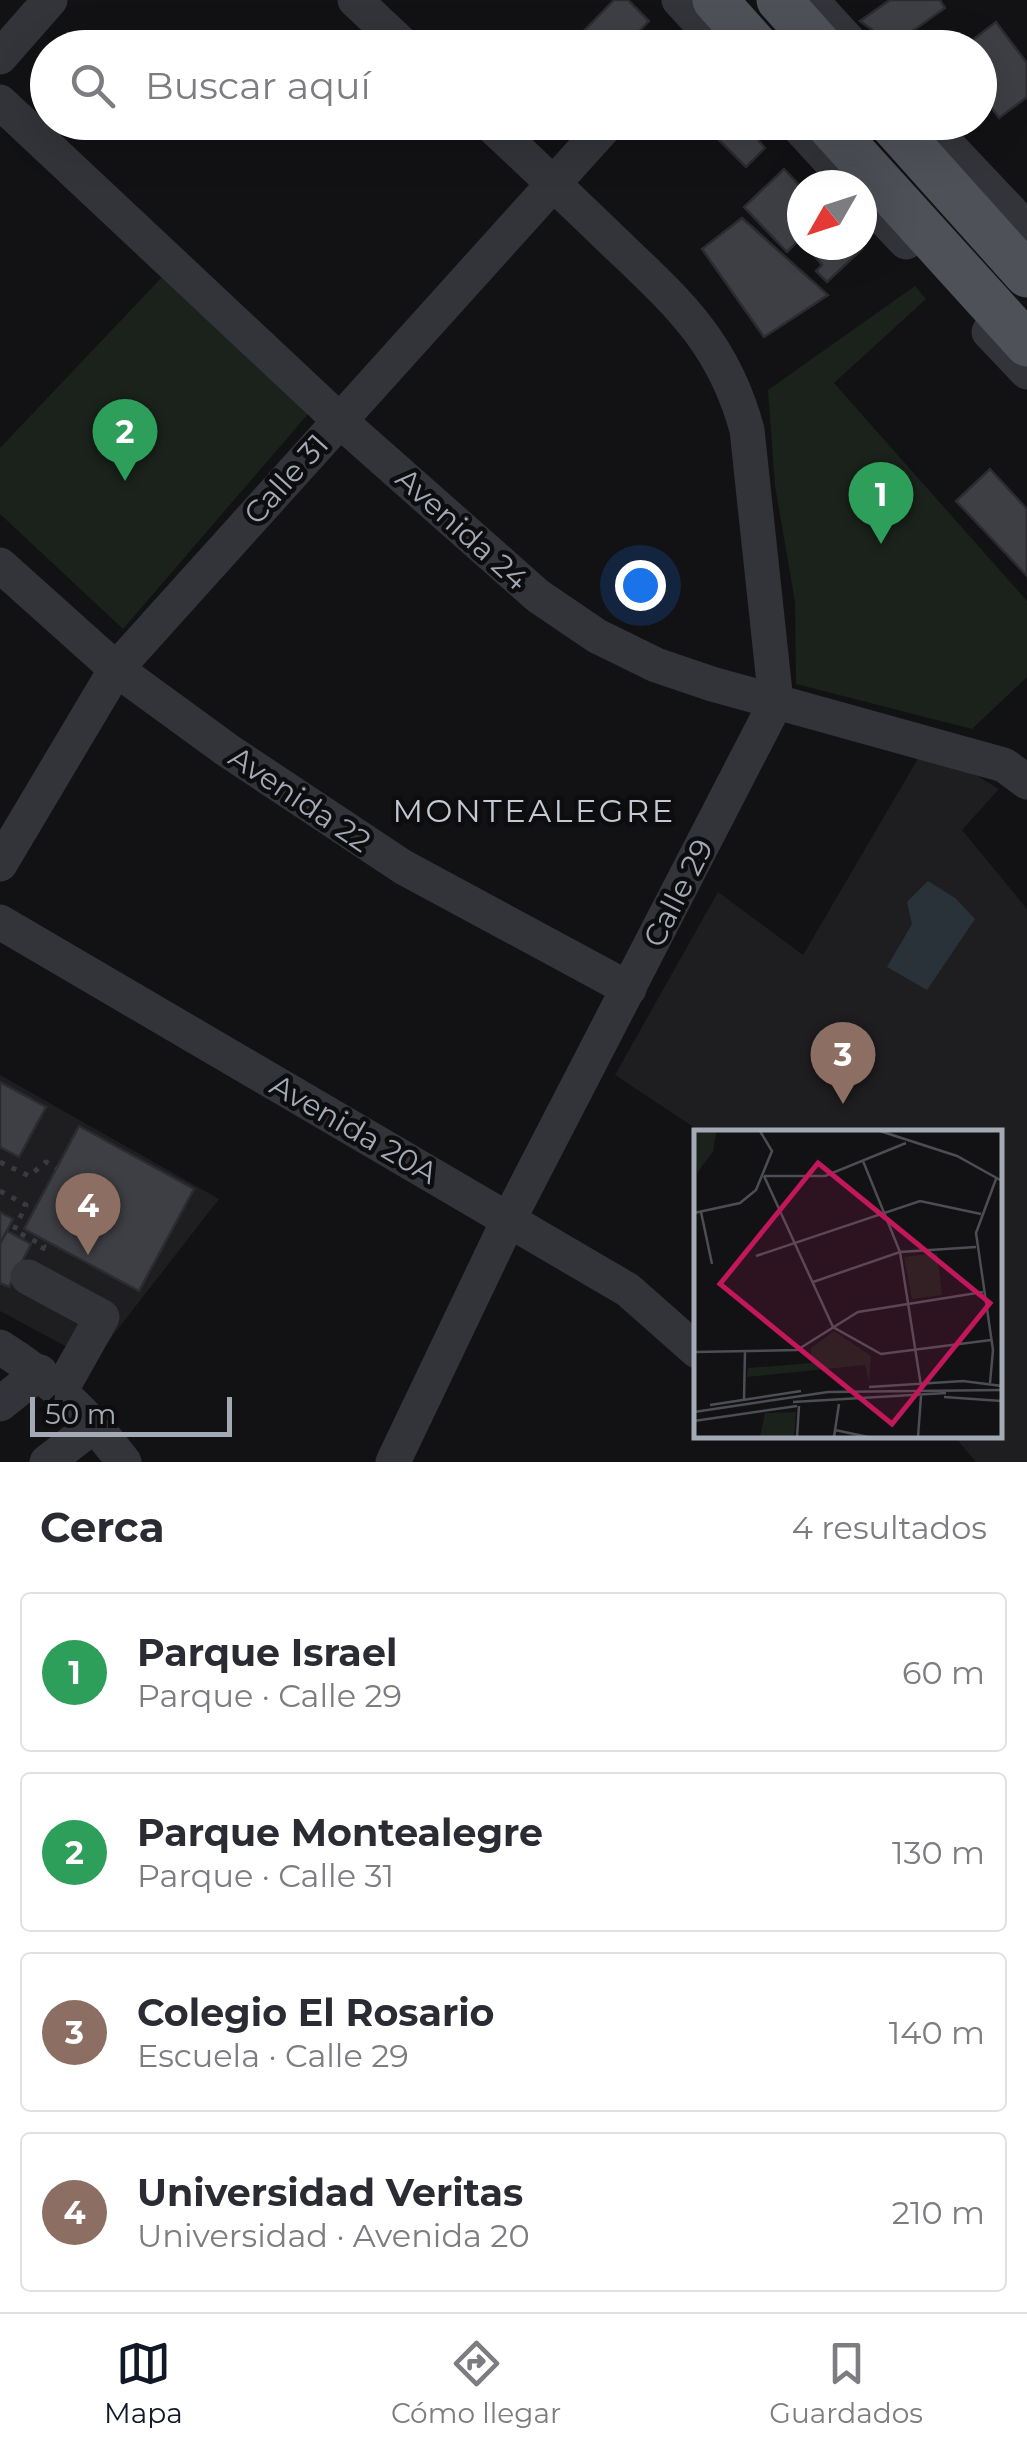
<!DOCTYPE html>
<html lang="es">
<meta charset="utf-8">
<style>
body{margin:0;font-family:Montserrat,sans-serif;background:#f7f7f7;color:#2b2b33}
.compass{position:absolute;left:787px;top:170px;width:90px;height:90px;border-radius:50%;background:#fff;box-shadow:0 10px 40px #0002;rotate:231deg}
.scale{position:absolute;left:30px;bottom:25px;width:202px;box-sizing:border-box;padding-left:10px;border:5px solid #a3a9b5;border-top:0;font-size:28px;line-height:35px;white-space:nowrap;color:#a3a9b5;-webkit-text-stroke:8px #0d0d0f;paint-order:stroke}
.you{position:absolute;left:640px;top:585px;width:35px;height:35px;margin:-25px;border:8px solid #fff;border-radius:50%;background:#1a73e8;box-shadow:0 0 0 15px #1a73e833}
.badge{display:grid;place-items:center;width:65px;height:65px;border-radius:50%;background:#111827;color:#fff;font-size:32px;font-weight:700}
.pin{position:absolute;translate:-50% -82px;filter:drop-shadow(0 2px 5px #0008)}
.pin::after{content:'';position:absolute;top:52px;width:35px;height:30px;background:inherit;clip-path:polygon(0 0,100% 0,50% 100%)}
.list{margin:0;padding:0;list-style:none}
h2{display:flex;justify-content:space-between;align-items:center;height:130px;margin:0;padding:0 40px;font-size:42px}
h2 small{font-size:32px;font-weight:400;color:#7c7c81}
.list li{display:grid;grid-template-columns:65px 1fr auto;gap:30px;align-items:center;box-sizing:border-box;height:160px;margin:0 20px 20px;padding:0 20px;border:2px solid #e1e1e2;border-radius:10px}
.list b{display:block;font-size:38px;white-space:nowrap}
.list p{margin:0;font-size:32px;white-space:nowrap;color:#7c7c81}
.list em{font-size:32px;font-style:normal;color:#7c7c81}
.icon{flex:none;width:55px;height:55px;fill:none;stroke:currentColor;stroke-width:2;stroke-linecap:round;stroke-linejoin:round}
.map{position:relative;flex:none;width:1027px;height:1462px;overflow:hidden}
.search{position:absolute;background:#fff;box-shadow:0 10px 40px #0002;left:30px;right:30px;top:30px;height:110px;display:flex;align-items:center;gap:25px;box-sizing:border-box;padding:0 35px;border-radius:55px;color:#7c7c81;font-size:38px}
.sheet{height:850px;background:#fff}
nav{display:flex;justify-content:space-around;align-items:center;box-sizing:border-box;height:140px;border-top:2px solid #e1e1e2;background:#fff;font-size:28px;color:#7c7c81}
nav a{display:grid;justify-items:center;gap:5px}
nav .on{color:#111827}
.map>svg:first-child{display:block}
.built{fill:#1e1e21}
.green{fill:#1a221b}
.water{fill:#283238}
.building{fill:#3e3f44;stroke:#2c2c30;stroke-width:2.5}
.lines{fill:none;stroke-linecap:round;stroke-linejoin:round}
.path{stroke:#393b40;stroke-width:5;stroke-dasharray:5 8;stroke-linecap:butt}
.minor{stroke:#333439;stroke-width:35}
.major{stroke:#4f5158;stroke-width:45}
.labels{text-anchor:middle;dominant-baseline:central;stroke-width:9;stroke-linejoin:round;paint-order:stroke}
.street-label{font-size:30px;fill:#a3a9b5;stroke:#0d0d0f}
.neighbourhood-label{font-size:32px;letter-spacing:2.5px;fill:#c4c8d1;stroke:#0d0d0f}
.inset-road{fill:none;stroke:#4c4e54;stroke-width:2.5}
.view{fill:#c2185b;fill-opacity:0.15;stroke:#c2185b;stroke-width:5}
.inset-edge{fill:none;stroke:#a3a9b5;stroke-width:5}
</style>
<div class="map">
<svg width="1027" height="1462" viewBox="0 0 1027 1462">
<rect width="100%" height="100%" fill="#121214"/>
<g class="built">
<path d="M926 745 999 789 962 830 1027 909V1462H976L953 1435 1000 1434V1132H701L615 1075 718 892 803 955Z"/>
<path d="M0 1075 219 1199 93 1361 0 1311Z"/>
</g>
<g class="green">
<path d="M162 277 308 414 123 629 0 514V448Z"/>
<path d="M915 286 926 299 834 383 1027 601V677L972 729 796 684 795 602 775 486 768 390Z"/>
</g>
<path class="water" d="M928 881 955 898 975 919 927 990 887 967 912 924 907 902Z"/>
<g class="building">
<path d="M614 0H628L649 21 630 41 637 48H585L576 39Z"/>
<path d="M890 0H940L945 8 893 45 860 21Z"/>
<path d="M996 22 1027 63V97L999 118 980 92V48H962Z"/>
<path d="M707 122H743L765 148 746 167 704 125Z"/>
<path d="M784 169 802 188V237L787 252 744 207Z"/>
<path d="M742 218 828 295 764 337 702 249Z"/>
<path d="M806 245H858L862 249 827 282 816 271 822 265Z"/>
<path d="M990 469 1027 509V576L956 501Z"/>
<path d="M0 1082 46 1107 19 1157 0 1147Z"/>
<path d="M79 1126 194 1189 139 1291 24 1229Z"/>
<path d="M0 1212 13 1219 0 1244Z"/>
<path d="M7 1231 31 1244 9 1287 0 1283V1244Z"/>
</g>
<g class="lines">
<g class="path">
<path d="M0 1162 29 1176 46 1162 56 1168"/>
<path d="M0 1191 26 1205 14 1230 44 1246 42 1251"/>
</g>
<g class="minor">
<path d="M355 0 406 48"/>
<path d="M679 0 723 48"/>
<path d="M811 0 855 48"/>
<path d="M0 57 50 0"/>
<path d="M0 102 339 420 538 596 597 636 656 665 712 684 1004 765 1027 782"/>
<path d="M794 122 852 185"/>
<path d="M926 122 1027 229"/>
<path d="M862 196 906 242"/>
<path d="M989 332 1027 372"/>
<path d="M0 565 116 669 227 750 403 867 629 989"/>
<path d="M0 864 116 669 609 122"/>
<path d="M0 922 628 1290 697 1351"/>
<path d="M28 1277 102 1317 61 1390"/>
<path d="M0 1347C50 1378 89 1415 124 1462"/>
<path d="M0 1404 40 1372"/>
<path d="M47 1462 96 1424"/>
<path d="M393 1462 509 1219 776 702 747 430C723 341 676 301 611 239 571 200 529 161 488 122"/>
</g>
<g class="major">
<path d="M715 0 758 48"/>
<path d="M779 0 822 48"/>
<path d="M826 122 1027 344"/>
<path d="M890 122 1027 275"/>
</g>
</g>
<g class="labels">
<g class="street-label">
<text transform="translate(286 479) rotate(-48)">Calle 31</text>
<text transform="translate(462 529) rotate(42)">Avenida 24</text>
<text transform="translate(300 799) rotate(34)">Avenida 22</text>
<text transform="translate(678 893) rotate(-63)">Calle 29</text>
<text transform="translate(354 1129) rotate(30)">Avenida 20A</text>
</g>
<g class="neighbourhood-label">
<text x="534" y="810">MONTEALEGRE</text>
</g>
</g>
<g transform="translate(694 1130)">
<rect width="308" height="308" fill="#121214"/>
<path d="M0 1H31L22 3 19 22 3 43ZM243 123 248 165 218 169 210 127ZM140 201 177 226 175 253 171 235 53 247 54 238 118 233 117 218ZM102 282 100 307H66L71 283Z" fill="#1a221b"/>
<path class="inset-road" d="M186 1 263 26 308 51M169 31 206 122 227 256M70 46 139 197 187 224 297 210M70 46H131L212 13M7 82 18 134M0 83 46 73 62 60 78 21 66 1M62 126 226 71 287 84M119 152 206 122 282 117M0 222 103 220 164 182 289 162M296 253 299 220 282 103 302 49M175 257 269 251 308 256M250 267 308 271M50 269 51 221M99 272 252 263M16 275 107 261M0 282 134 262 308 260M0 291 103 276M141 300 174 307M103 307 105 276M140 307 145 274M224 307 227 266"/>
<path class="view" d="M124 33 296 173 198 294 26 154Z"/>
<rect width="308" height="308" class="inset-edge"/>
</g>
</svg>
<svg class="compass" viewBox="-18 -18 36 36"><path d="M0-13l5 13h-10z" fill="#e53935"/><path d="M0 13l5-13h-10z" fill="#7c7c81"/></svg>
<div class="scale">50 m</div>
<div class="you"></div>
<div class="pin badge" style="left:881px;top:544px;background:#2e9e5b">1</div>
<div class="pin badge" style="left:125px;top:481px;background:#2e9e5b">2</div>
<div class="pin badge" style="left:843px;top:1104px;background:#8d6e63">3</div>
<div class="pin badge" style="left:88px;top:1255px;background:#8d6e63">4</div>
<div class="search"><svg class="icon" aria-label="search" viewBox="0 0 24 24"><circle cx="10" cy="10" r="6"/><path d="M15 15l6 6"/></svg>Buscar aquí</div>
</div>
<section class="sheet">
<h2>Cerca<small>4 resultados</small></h2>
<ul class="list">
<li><span class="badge" style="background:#2e9e5b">1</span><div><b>Parque Israel</b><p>Parque · Calle 29</p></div><em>60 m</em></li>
<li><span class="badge" style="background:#2e9e5b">2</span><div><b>Parque Montealegre</b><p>Parque · Calle 31</p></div><em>130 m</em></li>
<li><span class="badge" style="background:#8d6e63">3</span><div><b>Colegio El Rosario</b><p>Escuela · Calle 29</p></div><em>140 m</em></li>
<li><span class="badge" style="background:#8d6e63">4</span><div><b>Universidad Veritas</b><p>Universidad · Avenida 20</p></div><em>210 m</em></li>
</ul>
</section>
<nav>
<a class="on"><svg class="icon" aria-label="map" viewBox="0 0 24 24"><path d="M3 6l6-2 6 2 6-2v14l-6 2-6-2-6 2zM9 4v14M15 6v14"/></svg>Mapa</a>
<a><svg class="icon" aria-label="directions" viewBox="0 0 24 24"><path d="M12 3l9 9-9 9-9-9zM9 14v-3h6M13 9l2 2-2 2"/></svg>Cómo llegar</a>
<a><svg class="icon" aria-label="saved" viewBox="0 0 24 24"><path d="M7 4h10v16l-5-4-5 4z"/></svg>Guardados</a>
</nav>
